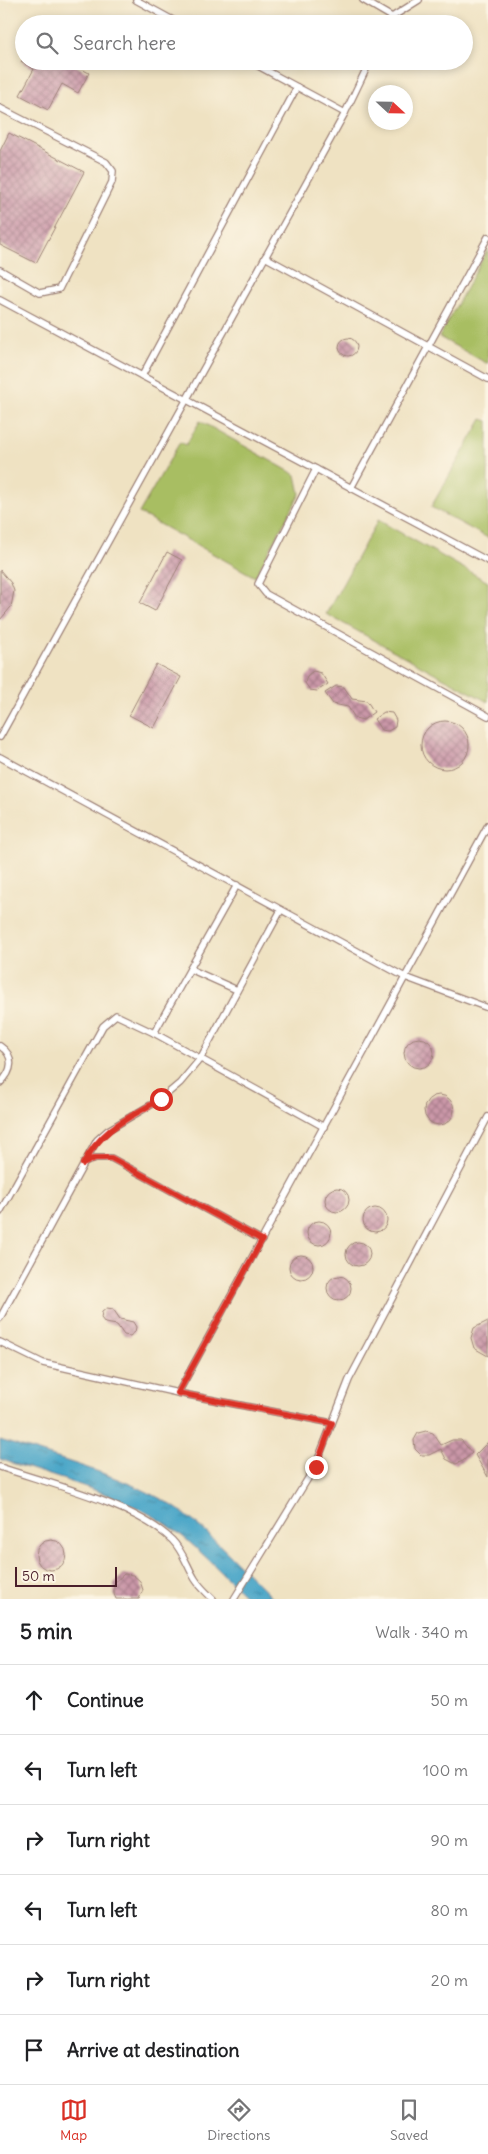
<!DOCTYPE html>
<meta charset="utf-8">
<style>
body{margin:0;font-family:Delius,sans-serif;background:#f6f6f6;color:#202124}
.compass{position:absolute;left:368px;top:85px;width:45px;height:45px;border-radius:50%;background:#fff;box-shadow:0 2px 8px #0003;rotate:112deg}
.scale{position:absolute;left:15px;bottom:12px;width:102px;box-sizing:border-box;padding-left:5px;border:2px solid #4a1f2b;border-top:0;font-size:14px;line-height:18px;white-space:nowrap;color:#4a1f2b;-webkit-text-stroke:4px #fcf5e5;paint-order:stroke}
.stop{position:absolute;width:15px;height:15px;margin:-11px;border:4px solid #d93025;border-radius:50%;background:#fff}
.stop.end{background:#d93025;border-color:#fff;box-shadow:0 1px 5px #0008}
.list{margin:0;padding:0;list-style:none}
h2{display:flex;justify-content:space-between;align-items:center;height:65px;margin:0;padding:0 20px;font-size:21px}
h2 small{font-size:16px;font-weight:400;color:#757577}
.list li{display:grid;grid-template-columns:32px 1fr auto;gap:15px;align-items:center;box-sizing:border-box;height:70px;padding:0 20px;border-top:1px solid #e0e0e0}
.list b{display:block;font-size:19px;white-space:nowrap}
.list em{font-size:16px;font-style:normal;color:#757577}
.icon{flex:none;width:28px;height:28px;fill:none;stroke:currentColor;stroke-width:2;stroke-linecap:round;stroke-linejoin:round}
.map{position:relative;flex:none;width:488px;height:1599px;overflow:hidden}
.search{position:absolute;background:#fff;box-shadow:0 2px 8px #0003;left:15px;right:15px;top:15px;height:55px;display:flex;align-items:center;gap:12px;box-sizing:border-box;padding:0 18px;border-radius:28px;color:#757577;font-size:19px}
.sheet{height:485px;background:#fff}
nav{display:flex;justify-content:space-around;align-items:center;box-sizing:border-box;height:70px;border-top:1px solid #e0e0e0;background:#fff;font-size:14px;color:#757577}
nav a{display:grid;justify-items:center;gap:2px}
nav .on{color:#d93025}
.map>svg:first-child{display:block}
.green{fill:#a8be62;stroke:#796e46}
.water{fill:url(#water-ripples);stroke:#4a627a}
.building{fill:url(#building-cross-hatch)}
.lines{fill:none;stroke-linecap:round;stroke-linejoin:round}
.lane-casing{stroke:#9c8076;stroke-width:8}
.lane{stroke:#fff;stroke-width:5.5}
.route{stroke:#d93025;stroke-width:6}
</style>
<div class="map">
<svg width="488" height="1599" viewBox="0 0 488 1599">
<defs>
<pattern id="water-ripples" width="26" height="14" patternUnits="userSpaceOnUse" patternTransform="scale(1.25)"><rect width="26" height="14" fill="#49a6c8"/><path d="M2 4q2-2 4 0t4 0M15 11q2-2 4 0t4 0" fill="none" stroke="#3f87a3"/></pattern>
<pattern id="building-cross-hatch" width="8" height="8" patternUnits="userSpaceOnUse" patternTransform="scale(1.25)"><rect width="8" height="8" fill="#ca97a8"/><path d="M0 0l8 8M0 8l8-8" fill="none" stroke="#a67b89"/></pattern>
</defs>
<rect width="100%" height="100%" fill="#fcf5e5"/>
<filter id="ink" filterUnits="userSpaceOnUse"><feTurbulence type="fractalNoise" baseFrequency=".02" numOctaves="2"/><feDisplacementMap in="SourceGraphic" scale="10" xChannelSelector="R" yChannelSelector="G"/><feConvolveMatrix kernelMatrix="1 2 1 2 8 2 1 2 1" color-interpolation-filters="sRGB"/></filter>
<filter id="wash" filterUnits="userSpaceOnUse"><feTurbulence type="fractalNoise" baseFrequency=".0096" numOctaves="4" result="noise"/><feDisplacementMap in="SourceGraphic" scale="20" xChannelSelector="R" yChannelSelector="G"/><feGaussianBlur stdDeviation="1.12" result="paint"/><feColorMatrix in="noise" values="0 0 0 0 0 0 0 0 0 0 0 0 0 0 0 0 0 1.4 0 .05"/><feComposite in="paint" operator="in"/></filter>
<g filter="url(#wash)">
<rect width="100%" height="100%" fill="#efe2c2"/>
<g class="green">
<path d="M488 249V364L439 337Z"/>
<path d="M482 419 488 421V538L431 507Z"/>
<path d="M200 421 296 475 300 494 255 577 139 513 180 442 186 445Z"/>
<path d="M378 520 488 582V702L326 614Z"/>
</g>
<path class="water" d="M0 1440C55 1458 125 1476 173 1506 208 1529 243 1570 274 1599H248C221 1573 195 1543 163 1522 118 1493 52 1477 0 1459Z"/>
<g id="blocks">
<g class="building">
<path d="M21 61H67L89 73 78 93 62 84 48 110 20 95 34 69Z"/>
<path d="M9 133 84 172 36 263 0 245V151Z"/>
<circle cx="348" cy="347" r="9"/>
<path d="M167 552 182 560 155 611 140 603Z"/>
<path d="M0 570 11 583 14 591 11 607 0 620Z"/>
<path d="M156 664 181 677 154 728 129 715Z"/>
<path d="M313 671 321 673 328 684 317 691 310 690 305 683 307 676Z"/>
<path d="M336 686 344 687 352 699 367 701 374 712 363 720 355 718 348 707 333 704 325 693Z"/>
<path d="M384 712 392 713 396 720 395 727 388 731 381 730 374 719Z"/>
<circle cx="445" cy="745" r="24"/>
<circle cx="419" cy="1053" r="15"/>
<circle cx="439" cy="1110" r="15"/>
<circle cx="337" cy="1200" r="12"/>
<circle cx="375" cy="1220" r="12"/>
<circle cx="319" cy="1233" r="12"/>
<circle cx="358" cy="1254" r="12"/>
<circle cx="301" cy="1267" r="12"/>
<circle cx="339" cy="1288" r="12"/>
<path d="M107 1308 113 1309 120 1319 133 1322 136 1327 135 1332 130 1336 124 1335 117 1325 105 1323 101 1318 102 1312Z"/>
<path d="M488 1321V1356L474 1348 471 1338 474 1328Z"/>
<path d="M426 1431 433 1433 441 1445 452 1440H461L472 1453 463 1461 456 1464 446 1459 441 1449 429 1455H421L415 1449 414 1440 418 1433Z"/>
<path d="M488 1442V1477L475 1455Z"/>
<circle cx="51" cy="1555" r="15"/>
<path d="M124 1574 133 1575 140 1581 143 1590 139 1599H116L114 1594V1583Z"/>
</g>
</g>
</g>
<g filter="url(#ink)">
<use href="#blocks" fill-opacity="0" stroke="#9c8076" stroke-width="1"/>
<g class="lines">
<g class="lane-casing">
<g id="lane">
<path d="M136 0 180 24"/>
<path d="M363 0 392 17"/>
<path d="M389 24 392 17 419 0"/>
<path d="M249 61 345 113"/>
<path d="M0 108 106 162 113 171 112 182 59 289 40 293 0 270"/>
<path d="M265 257 488 379"/>
<path d="M0 300 488 561"/>
<path d="M142 376 297 87"/>
<path d="M316 469 258 584 266 594 488 716"/>
<path d="M351 488 488 237"/>
<path d="M0 737 345 113 370 61"/>
<path d="M0 757 405 977 488 1008"/>
<path d="M237 885 154 1033 324 1127"/>
<path d="M190 969 237 990"/>
<path d="M0 1046C15 1056 13 1071 0 1083"/>
<path d="M84 1163 95 1158H111L262 1240"/>
<path d="M0 1212 103 1026 116 1015 154 1033"/>
<path d="M0 1318 97 1140 108 1130 161 1099 180 1083 200 1059 281 910"/>
<path d="M0 1342 43 1363 178 1393 332 1423"/>
<path d="M178 1393 488 825"/>
<path d="M0 1467C50 1484 135 1504 172 1540 183 1551 187 1566 195 1579 200 1587 207 1593 213 1599"/>
<path d="M234 1599 315 1467 349 1380 488 1117"/>
</g>
</g>
<use href="#lane" class="lane"/>
</g>
</g>
<g class="lines" filter="url(#ink)">
<path class="route" d="M161 1099C127 1119 102 1128 83 1164L95 1158H111L262 1240 178 1393 332 1423 316 1467"/>
</g>
</svg>
<svg class="compass" viewBox="-18 -18 36 36"><path d="M0-13l5 13h-10z" fill="#e53935"/><path d="M0 13l5-13h-10z" fill="#757577"/></svg>
<div class="scale">50 m</div>
<div class="stop" style="left:161px;top:1099px"></div>
<div class="stop end" style="left:316px;top:1467px"></div>
<div class="search"><svg class="icon" aria-label="search" viewBox="0 0 24 24"><circle cx="10" cy="10" r="6"/><path d="M15 15l6 6"/></svg>Search here</div>
</div>
<section class="sheet">
<h2>5 min<small>Walk · 340 m</small></h2>
<ul class="list">
<li><svg class="icon" aria-label="ahead" viewBox="0 0 24 24"><path d="M12 20V5M6 11l6-6 6 6"/></svg><div><b>Continue</b></div><em>50 m</em></li>
<li><svg class="icon" aria-label="left" viewBox="0 0 24 24"><path d="M17 20v-9H6M10 6l-5 5 5 5"/></svg><div><b>Turn left</b></div><em>100 m</em></li>
<li><svg class="icon" aria-label="right" viewBox="0 0 24 24"><path d="M7 20v-9h11M14 6l5 5-5 5"/></svg><div><b>Turn right</b></div><em>90 m</em></li>
<li><svg class="icon" aria-label="left" viewBox="0 0 24 24"><path d="M17 20v-9H6M10 6l-5 5 5 5"/></svg><div><b>Turn left</b></div><em>80 m</em></li>
<li><svg class="icon" aria-label="right" viewBox="0 0 24 24"><path d="M7 20v-9h11M14 6l5 5-5 5"/></svg><div><b>Turn right</b></div><em>20 m</em></li>
<li><svg class="icon" aria-label="arrive" viewBox="0 0 24 24"><path d="M6 21V4h12l-3 4 3 4H6"/></svg><div><b>Arrive at destination</b></div></li>
</ul>
</section>
<nav>
<a class="on"><svg class="icon" aria-label="map" viewBox="0 0 24 24"><path d="M3 6l6-2 6 2 6-2v14l-6 2-6-2-6 2zM9 4v14M15 6v14"/></svg>Map</a>
<a><svg class="icon" aria-label="directions" viewBox="0 0 24 24"><path d="M12 3l9 9-9 9-9-9zM9 14v-3h6M13 9l2 2-2 2"/></svg>Directions</a>
<a><svg class="icon" aria-label="saved" viewBox="0 0 24 24"><path d="M7 4h10v16l-5-4-5 4z"/></svg>Saved</a>
</nav>
